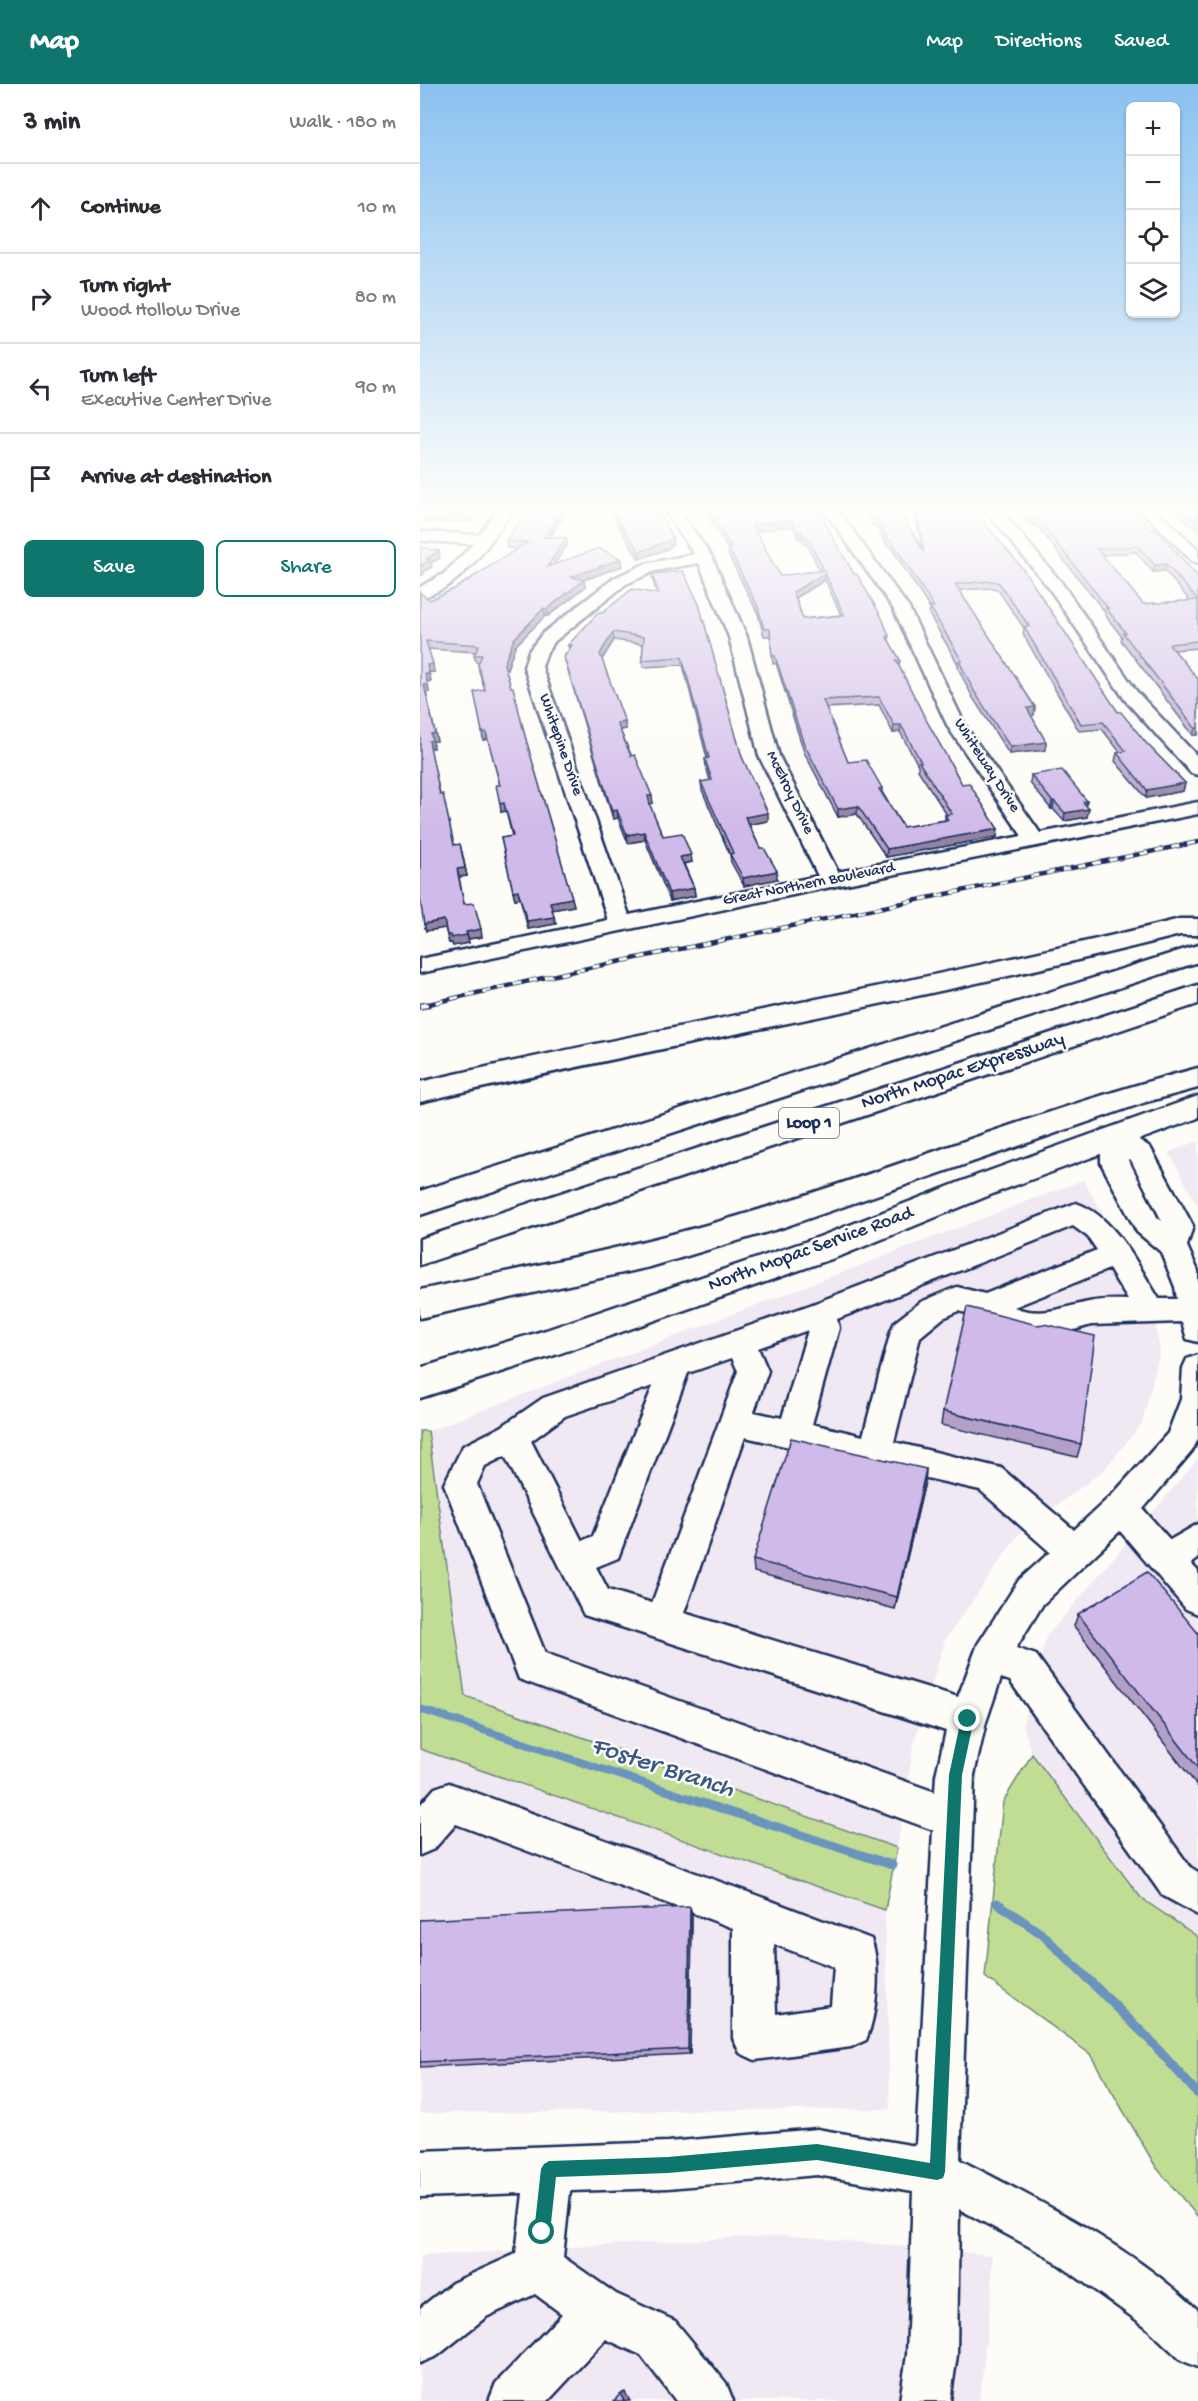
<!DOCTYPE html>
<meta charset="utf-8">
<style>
body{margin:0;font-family:"Gochi Hand",sans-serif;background:#f7f7f7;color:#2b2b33}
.controls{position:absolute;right:18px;top:18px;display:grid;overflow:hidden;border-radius:9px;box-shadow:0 2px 4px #0004}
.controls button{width:54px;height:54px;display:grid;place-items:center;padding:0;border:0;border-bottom:2px solid #e1e1e2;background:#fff;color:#2b2b33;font:30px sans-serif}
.stop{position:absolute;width:18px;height:18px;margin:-14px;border:4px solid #0f766e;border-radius:50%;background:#fff}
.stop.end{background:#0f766e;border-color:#fff;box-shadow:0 2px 6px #0008}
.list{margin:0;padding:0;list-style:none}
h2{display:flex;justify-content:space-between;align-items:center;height:78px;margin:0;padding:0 24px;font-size:26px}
h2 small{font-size:20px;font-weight:400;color:#7c7c81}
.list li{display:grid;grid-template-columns:39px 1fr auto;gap:18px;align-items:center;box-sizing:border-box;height:90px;padding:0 24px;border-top:2px solid #e1e1e2}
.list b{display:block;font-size:22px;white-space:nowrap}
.list p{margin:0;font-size:20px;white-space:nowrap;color:#7c7c81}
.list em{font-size:20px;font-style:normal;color:#7c7c81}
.actions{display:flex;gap:12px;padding:18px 24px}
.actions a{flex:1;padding:14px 0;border:2px solid #0f766e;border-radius:9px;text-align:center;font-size:21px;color:#0f766e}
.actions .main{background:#0f766e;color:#fff}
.icon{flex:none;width:33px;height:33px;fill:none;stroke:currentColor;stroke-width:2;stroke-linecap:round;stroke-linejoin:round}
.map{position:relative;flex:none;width:778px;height:2317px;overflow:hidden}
header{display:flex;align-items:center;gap:36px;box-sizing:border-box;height:84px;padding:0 30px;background:#0f766e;color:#fff}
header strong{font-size:28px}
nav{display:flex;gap:33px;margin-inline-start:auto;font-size:21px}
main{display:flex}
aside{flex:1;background:#fff}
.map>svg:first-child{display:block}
.built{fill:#f0e8f3}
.green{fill:#c1dd94;stroke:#6e8679;stroke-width:1.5}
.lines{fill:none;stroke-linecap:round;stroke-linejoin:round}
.stream-far1{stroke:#6a93bd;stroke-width:8}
.stream{stroke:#6a93bd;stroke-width:9}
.minor-casing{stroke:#1b2f5e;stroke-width:5}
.major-casing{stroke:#1b2f5e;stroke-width:5}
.highway-casing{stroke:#1b2f5e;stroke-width:5}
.minor{fill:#fdfcf7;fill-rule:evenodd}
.major{fill:#fdfcf7;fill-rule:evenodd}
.highway{fill:#fdfcf7;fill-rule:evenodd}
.rail-far1-casing{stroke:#1b2f5e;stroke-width:4.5}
.rail-casing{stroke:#1b2f5e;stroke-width:7}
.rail-far1{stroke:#fdfcf7;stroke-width:3;stroke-dasharray:8;stroke-linecap:butt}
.rail{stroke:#fdfcf7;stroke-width:4.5;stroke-dasharray:13;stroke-linecap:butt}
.wall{fill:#b3a0c8;stroke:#1b2f5e;stroke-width:1.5;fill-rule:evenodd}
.shaded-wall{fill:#9282a3;stroke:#1b2f5e;stroke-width:1.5}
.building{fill:#d0bae9;stroke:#1b2f5e;stroke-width:1.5;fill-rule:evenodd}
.route{fill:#0f766e}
.labels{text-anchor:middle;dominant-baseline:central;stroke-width:5;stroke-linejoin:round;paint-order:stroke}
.far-street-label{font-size:16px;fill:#1b2f5e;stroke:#fdfcf7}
.shield{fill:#fdfcf7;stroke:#5f6c8c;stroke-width:1.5}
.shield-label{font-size:18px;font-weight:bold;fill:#1b2f5e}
.street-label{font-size:20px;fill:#1b2f5e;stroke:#fdfcf7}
.near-water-label{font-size:26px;font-style:italic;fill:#3c5886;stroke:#fdfcf7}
</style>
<header>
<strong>Map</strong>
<nav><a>Map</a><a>Directions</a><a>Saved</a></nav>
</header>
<main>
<aside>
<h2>3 min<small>Walk · 180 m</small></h2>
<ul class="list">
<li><svg class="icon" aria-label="ahead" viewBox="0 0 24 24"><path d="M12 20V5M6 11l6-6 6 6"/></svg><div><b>Continue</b></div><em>10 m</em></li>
<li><svg class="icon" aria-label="right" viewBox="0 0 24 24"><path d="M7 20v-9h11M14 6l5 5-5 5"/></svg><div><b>Turn right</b><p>Wood Hollow Drive</p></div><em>80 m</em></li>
<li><svg class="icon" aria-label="left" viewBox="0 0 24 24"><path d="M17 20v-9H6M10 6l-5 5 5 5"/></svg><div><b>Turn left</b><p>Executive Center Drive</p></div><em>90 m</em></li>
<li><svg class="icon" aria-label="arrive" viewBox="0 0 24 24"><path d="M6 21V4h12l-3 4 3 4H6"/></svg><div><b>Arrive at destination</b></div></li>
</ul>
<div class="actions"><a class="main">Save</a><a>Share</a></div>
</aside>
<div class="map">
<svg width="778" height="2317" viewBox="0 0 778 2317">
<rect width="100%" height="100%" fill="#fdfcf7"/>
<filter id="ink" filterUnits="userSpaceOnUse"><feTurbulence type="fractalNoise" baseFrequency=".0167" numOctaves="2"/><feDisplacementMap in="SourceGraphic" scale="12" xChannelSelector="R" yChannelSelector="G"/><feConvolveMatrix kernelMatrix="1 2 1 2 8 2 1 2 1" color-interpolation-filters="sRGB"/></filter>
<g filter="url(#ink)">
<g class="built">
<path d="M778 1057V1123L749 1068Z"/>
<path d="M663 1096 728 1205 740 1267 722 1339 684 1386 599 1450 525 1556 494 1659 477 1764 45 1612 8 1347Z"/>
<path d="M778 1375V1853L721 1814 612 1670 603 1640 626 1553Z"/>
<path d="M0 1665 465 1826 470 2025 0 2029Z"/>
<path d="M365 2151 572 2171V2207L559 2317H0V2172Z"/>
</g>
<g class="green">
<path d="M0 1347H8L45 1612 477 1764 465 1826 0 1665Z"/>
<path d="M612 1670 721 1814 778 1853V2133L736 2083 670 1970 565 1893 583 1718Z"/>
</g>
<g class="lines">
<path class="stream-far1" d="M0 1625 335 1736"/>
<g class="stream">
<path d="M330 1734 472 1781"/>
<path d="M577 1819 623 1851 726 1952 778 2010"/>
</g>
<g class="minor-casing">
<g id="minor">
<path d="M81 422H95C70 458 46 502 0 514V503L25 489 53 460 3 457 0 456V448L59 451Z"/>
<path d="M242 422H256L292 473 327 553 359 672 418 788 602 752 528 643 473 524 401 422H415L489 524 546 643 620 749 778 718V730L411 803 0 889V875L188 836 104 583 109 567 123 549 194 494 225 480 274 470ZM279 479 309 553 339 672 398 792 209 831 122 583 127 568 135 557 206 500 235 487Z"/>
<path d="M562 422H577L641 498 717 608 778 673V691L771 689 705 616 629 504Z"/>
<path d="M717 422H732L778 465V479L772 477Z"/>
<path d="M694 1044 703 1046 730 1063 773 1142 767 1162 778 1187V1258L767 1255 762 1238 671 1241 637 1251 614 1253 578 1244 558 1232 539 1227 523 1234 500 1253 474 1358 581 1384 654 1446 694 1409 748 1349 761 1315 763 1284 767 1275 778 1271V1355L772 1367 723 1425 750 1456 778 1440V1475L771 1480 778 1487V1530L766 1525 700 1447 623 1520 596 1564 616 1571 770 1783 778 1788V1831L742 1811 590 1597 581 1594 566 1638 554 1691 540 2076C623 2119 709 2161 778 2226V2283L761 2276 725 2242 627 2172 539 2125 537 2271 530 2317H480L487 2271 493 2107 397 2091 248 2104 150 2107 143 2173 196 2210 255 2237 306 2299 313 2317H256L221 2271 186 2255 128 2317H69L76 2299 142 2230 115 2210 66 2233 17 2272 0 2279V2224L32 2199 96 2170 103 2109 0 2113V2067L248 2058 397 2045 496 2062 513 1746 99 1595 24 1400 43 1362 81 1343 123 1314 390 1221 656 1119C695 1132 718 1182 739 1215H757L755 1203 741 1168 717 1148 681 1079V1053L685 1046ZM708 1075 711 1076 742 1137 737 1133ZM653 1142 668 1153 677 1166 565 1210 537 1203 527 1207 501 1218 475 1238 471 1247 443 1352 392 1340 419 1244 417 1235ZM689 1185 708 1216C696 1216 682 1215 669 1218 643 1223 621 1234 594 1223ZM388 1246 362 1334 334 1328 348 1287 338 1264ZM312 1274 318 1287 232 1519 188 1506 176 1483 198 1474 268 1289ZM233 1302 173 1452 162 1457 111 1357 145 1332ZM325 1353 560 1406 630 1468 599 1496 558 1560 538 1613 264 1529ZM85 1372 164 1531 526 1647 516 1691 515 1708 125 1569 57 1400 65 1382Z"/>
<path d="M29 1699 333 1810 451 1855C461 1880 457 1931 446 1956L431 1963 335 1976 320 1969 313 1954V1844L36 1740 14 1765 0 1771V1721L15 1704ZM354 1860 414 1883 411 1922 356 1930Z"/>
</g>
</g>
<g class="major-casing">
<path id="major" d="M778 1012V1034L580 1107 423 1171 138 1270 0 1314V1284L126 1246 399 1153 558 1091Z"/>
</g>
<g class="highway-casing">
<g id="highway">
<path d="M760 835H778V851H760C509 915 253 959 0 1018V998C253 940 508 898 760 835Z"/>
<path d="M778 861V878L0 1131V1107Z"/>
<path d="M778 901V920L0 1181V1155Z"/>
<path d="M778 984V1004L726 1018 364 1143 230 1183 0 1234V1206C117 1181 234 1159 348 1123 492 1078 632 1022 778 984Z"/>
</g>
</g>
<use href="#minor" class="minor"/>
<use href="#major" class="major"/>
<use href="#highway" class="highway"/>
<g class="rail-far1-casing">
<path id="rail-far1" d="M0 922 149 888 778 758"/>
</g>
<g class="rail-casing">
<path id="rail" d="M0 922 7 921"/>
</g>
<use href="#rail-far1" class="rail-far1"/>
<use href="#rail" class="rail"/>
</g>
<g class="wall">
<path d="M186 422H234L253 460 247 465 219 475Z"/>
<path d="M282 422H397L413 454 469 552V557L480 576 479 582 504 632 542 700 577 753 466 773 437 730 418 733 384 668 356 579 353 580 350 552H344L338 530 308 470V465ZM373 442 378 455H382L384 460H387L400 487 360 492 336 447ZM405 496 421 531 383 535 376 514ZM459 621 473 649 480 648 498 681V686L527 731H525V736L483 743 462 708V704L428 678 406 624Z"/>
<path d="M441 422H476L502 464 494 422H550L698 628 726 659 765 699 763 707 726 714 695 677 697 669 700 668 682 645 659 647 603 550 604 544 578 506 573 504 539 506 615 623 614 631H611L626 658 625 666 589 670 553 614 538 584V580L509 530 510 525 471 463H468L456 442H453Z"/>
<path d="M595 422H708L778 493V564L754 566 778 595V651H773L701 556 702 553 685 531V528L617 442H612ZM716 468 733 488 745 487 770 517 723 520 682 471Z"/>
<path d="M750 422H778V448Z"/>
<path d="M127 423 146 428 130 453 146 454 147 461 134 480 202 482 164 496 165 503 128 532H125L95 562 86 587 154 822 132 826 136 840 108 845 100 814 95 815 81 754 92 752 86 727 81 728 80 701 68 655 63 656 65 606 59 587 58 580 59 578H56L54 571 56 568 8 565 14 588H9L11 597 7 598 9 608 6 609 17 657H13V664H10L20 711 34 761 42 768 47 792 39 793 44 820 62 853 48 855 49 859 33 862 32 859H29L25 844 6 847 4 840 0 509 10 516 36 504 98 465 87 464 86 457Z"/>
<path d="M60 424 50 438H5L4 432Z"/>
<path d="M232 490 322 673 348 737 329 740 340 764 357 795 324 802 311 778 310 771 282 706 281 698 290 697 286 682 285 675 287 674 263 581 223 583 222 576 223 560 194 556 182 575 206 645 200 646 233 719 229 720 243 752 272 778 264 780 274 804 275 812 250 817 225 756 208 759 198 734 193 735 146 580 144 573 149 566 148 561 237 510 233 497Z"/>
<path d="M611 691 667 717 666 722 667 733 644 737 633 725H631L610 699Z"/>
<path d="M523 1327 661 1360 657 1373 521 1341Z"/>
<path d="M506 1385 505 1398 475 1525 334 1488 333 1476Z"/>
<path d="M658 1530 778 1549V1703L654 1542Z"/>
<path d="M272 1831 270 1970 0 1983V1836Z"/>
</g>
<g class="shaded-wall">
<path d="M56 422H63L50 438 49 431Z"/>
<path d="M145 422 146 428 125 459 124 453Z"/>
<path d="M618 435 617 442H612L613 436Z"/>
<path d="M372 436 373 442 332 447V440Z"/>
<rect x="378" y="448" width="4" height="7"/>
<path d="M253 453V460L247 465 219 475V468Z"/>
<path d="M146 454 147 461 128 490 127 483Z"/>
<path d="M19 467 20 474 11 479 12 483 3 488 4 490 0 492V482L6 475Z"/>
<path d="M201 475 202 482 152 500 151 493Z"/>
<path d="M746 480 745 487 733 488 735 481Z"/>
<path d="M405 489V496L373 515V508Z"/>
<path d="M164 496 165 503 128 532 127 525Z"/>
<path d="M124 524 125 532 95 562 86 588 84 580 94 555Z"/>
<path d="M193 548 194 556 181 577 180 570Z"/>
<path d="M13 580 14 588H8L7 581Z"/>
<path d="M5 590H9L11 597 7 598Z"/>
<path d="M4 601H8L9 608 6 609 17 657H13V664H10L9 657Z"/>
<path d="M615 623 614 631 606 632 607 624Z"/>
<path d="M205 638 206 645 198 647 197 639Z"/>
<path d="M474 641H481L480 648 473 649Z"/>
<path d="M775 644H778V651H773Z"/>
<path d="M62 648H66L68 655 63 656Z"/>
<path d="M626 658 625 666 589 670 590 663Z"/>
<path d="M765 699 763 707 726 714 727 706Z"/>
<path d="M228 712H232L233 719 229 720Z"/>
<path d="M632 717H634L633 725H631Z"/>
<path d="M84 719 86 727 81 728 80 720Z"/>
<path d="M438 722 437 730 418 733V725Z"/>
<path d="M669 725 667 733 644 737 645 729Z"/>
<path d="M197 726 198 734 193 735 192 727Z"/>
<path d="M348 729V737L326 741 325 733Z"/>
<path d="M578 745 577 753 466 773 467 765Z"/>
<path d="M224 748 225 756 208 759 207 751Z"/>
<path d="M40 760 47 792 39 793 37 785Z"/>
<path d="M271 771 272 778 261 780 260 773Z"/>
<path d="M357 787V795L324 802 323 794Z"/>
<path d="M274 804 275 812 250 817 249 809Z"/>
<path d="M98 806 100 814 95 815 93 807Z"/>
<path d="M152 814 154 822 131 826 130 818Z"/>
<path d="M134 833 136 840 108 845 107 837Z"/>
<path d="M24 836 26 844 6 847 4 840Z"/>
<path d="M61 845 62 853 48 855 46 848Z"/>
<path d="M27 851H47L49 859 33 862 32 859H29Z"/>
<path d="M506 1385 505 1398 475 1525 477 1513Z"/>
<path d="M270 1823 272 1831 270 1970 268 1965Z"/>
<path d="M205 2308 210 2317H204L200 2310Z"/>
</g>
<g class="building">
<path d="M7 422H56L49 431 4 432Z"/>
<path d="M110 422H127V423L145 422 124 453 146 454 127 483 179 464 201 475 151 493 164 496 127 525 124 524 94 555 84 580 91 603H93L105 652 152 814 130 818 134 833 107 837 98 806 93 807 81 754 93 752 84 719 80 720 76 701H80L66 648H62L54 608 65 606 58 580 62 571H54L59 561 6 557 13 580 7 581 9 590H5L8 601H4L15 649 11 650 12 656 9 657 20 711 23 710 34 761 40 760 45 784 37 785 44 820 54 819 61 845 46 848 47 851 31 854 30 851H27L24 836 4 840 0 815V509L10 516 36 504 108 458 86 457Z"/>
<path d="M189 422H234L253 453 246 458 219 468Z"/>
<path d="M286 422H397L413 454 434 490H437L462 534 469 552 467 553 480 576H476L504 632 542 700 549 699 578 745 467 765 438 722 418 725 384 660 355 572H352L350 545H344L338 523 308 463H311ZM372 436 378 448H382L384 454 387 453 404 486 360 492 332 440ZM405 489 424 531 383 535 373 508ZM459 613 474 641H481L501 678H499L532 730 525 731 528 736 483 743 459 705 462 704 446 676 428 678 403 616Z"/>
<path d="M445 422H476L504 468 496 422H550L603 485 698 628H701L726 659 765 699 727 706 697 669 706 667 683 638 661 640 604 543 609 542 579 499 573 497 535 500 615 623 607 624 626 658 590 663 554 607 539 577H542L510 523H514L471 456H468L457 435H453Z"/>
<path d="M601 422H708L732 446 736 445 778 493V557L749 560 778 595V644H775L703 549H706L686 524H688L618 435 613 436ZM717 462 735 481 746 480 778 516 723 520 677 465Z"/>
<path d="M758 422H778V440Z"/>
<path d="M0 463 19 467 6 475 11 476 0 482Z"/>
<path d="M263 487 279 520 322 673 348 729 325 733 340 764H344L357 787 323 794 310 770 313 769 281 698 292 696 285 675 289 674 262 573 222 576 224 553 193 548 180 570 205 638 197 639 211 672 215 671 232 712H228L230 721 243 752 262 749 271 771 260 773 274 804 249 809 224 748 207 751 197 726 192 727 144 573 152 561H148L178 529H182L212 505 239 510 232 490Z"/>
<path d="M642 686 667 717 663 718 669 725 645 729 634 717H632L611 691Z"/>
<path d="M547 1223 617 1241 624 1240 675 1252 661 1360 523 1327Z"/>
<path d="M371 1354 506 1385 477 1513 333 1476Z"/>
<path d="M727 1488 778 1549V1684L658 1530Z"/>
<path d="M270 1823 268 1965 0 1978V1836Z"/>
<path d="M200 2310 204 2317H194Z"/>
</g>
</g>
<linearGradient id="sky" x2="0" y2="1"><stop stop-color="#8ac1f0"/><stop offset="0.57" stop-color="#fefefb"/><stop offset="1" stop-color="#fefefb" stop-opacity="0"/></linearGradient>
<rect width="778" height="746" fill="url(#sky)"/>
<path class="route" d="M548 1628 552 1630 554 1635 542 1691 525 2088 523 2094 517 2096 397 2076 248 2089 136 2093 130 2148 128 2154 122 2156 116 2154 114 2148 121 2085 124 2080 129 2077 248 2073 397 2060 510 2079 529 1691 541 1635 543 1630Z"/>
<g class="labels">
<g class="far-street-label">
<text transform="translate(140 661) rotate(71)">Whitepine Drive</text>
<text transform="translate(566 682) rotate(57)">Whiteway Drive</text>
<text transform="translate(369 709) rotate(64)">McElroy Drive</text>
<text transform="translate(389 801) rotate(-11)">Great Northern Boulevard</text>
</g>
<rect class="shield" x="359" y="1024" width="60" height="30" rx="4.5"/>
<g class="shield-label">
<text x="389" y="1039">Loop 1</text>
</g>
<g class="street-label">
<text transform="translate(543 988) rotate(-18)">North Mopac Expressway</text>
<text transform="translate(391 1166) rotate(-20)">North Mopac Service Road</text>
</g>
<g class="near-water-label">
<text transform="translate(242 1685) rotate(18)">Foster Branch</text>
</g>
</g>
</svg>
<div class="controls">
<button>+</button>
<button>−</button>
<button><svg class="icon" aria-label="locate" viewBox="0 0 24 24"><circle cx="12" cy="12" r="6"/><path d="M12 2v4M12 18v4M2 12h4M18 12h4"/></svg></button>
<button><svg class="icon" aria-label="layers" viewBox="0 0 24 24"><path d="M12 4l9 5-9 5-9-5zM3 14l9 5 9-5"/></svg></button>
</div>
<div class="stop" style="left:122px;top:2148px"></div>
<div class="stop end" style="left:548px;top:1635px"></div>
</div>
</main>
